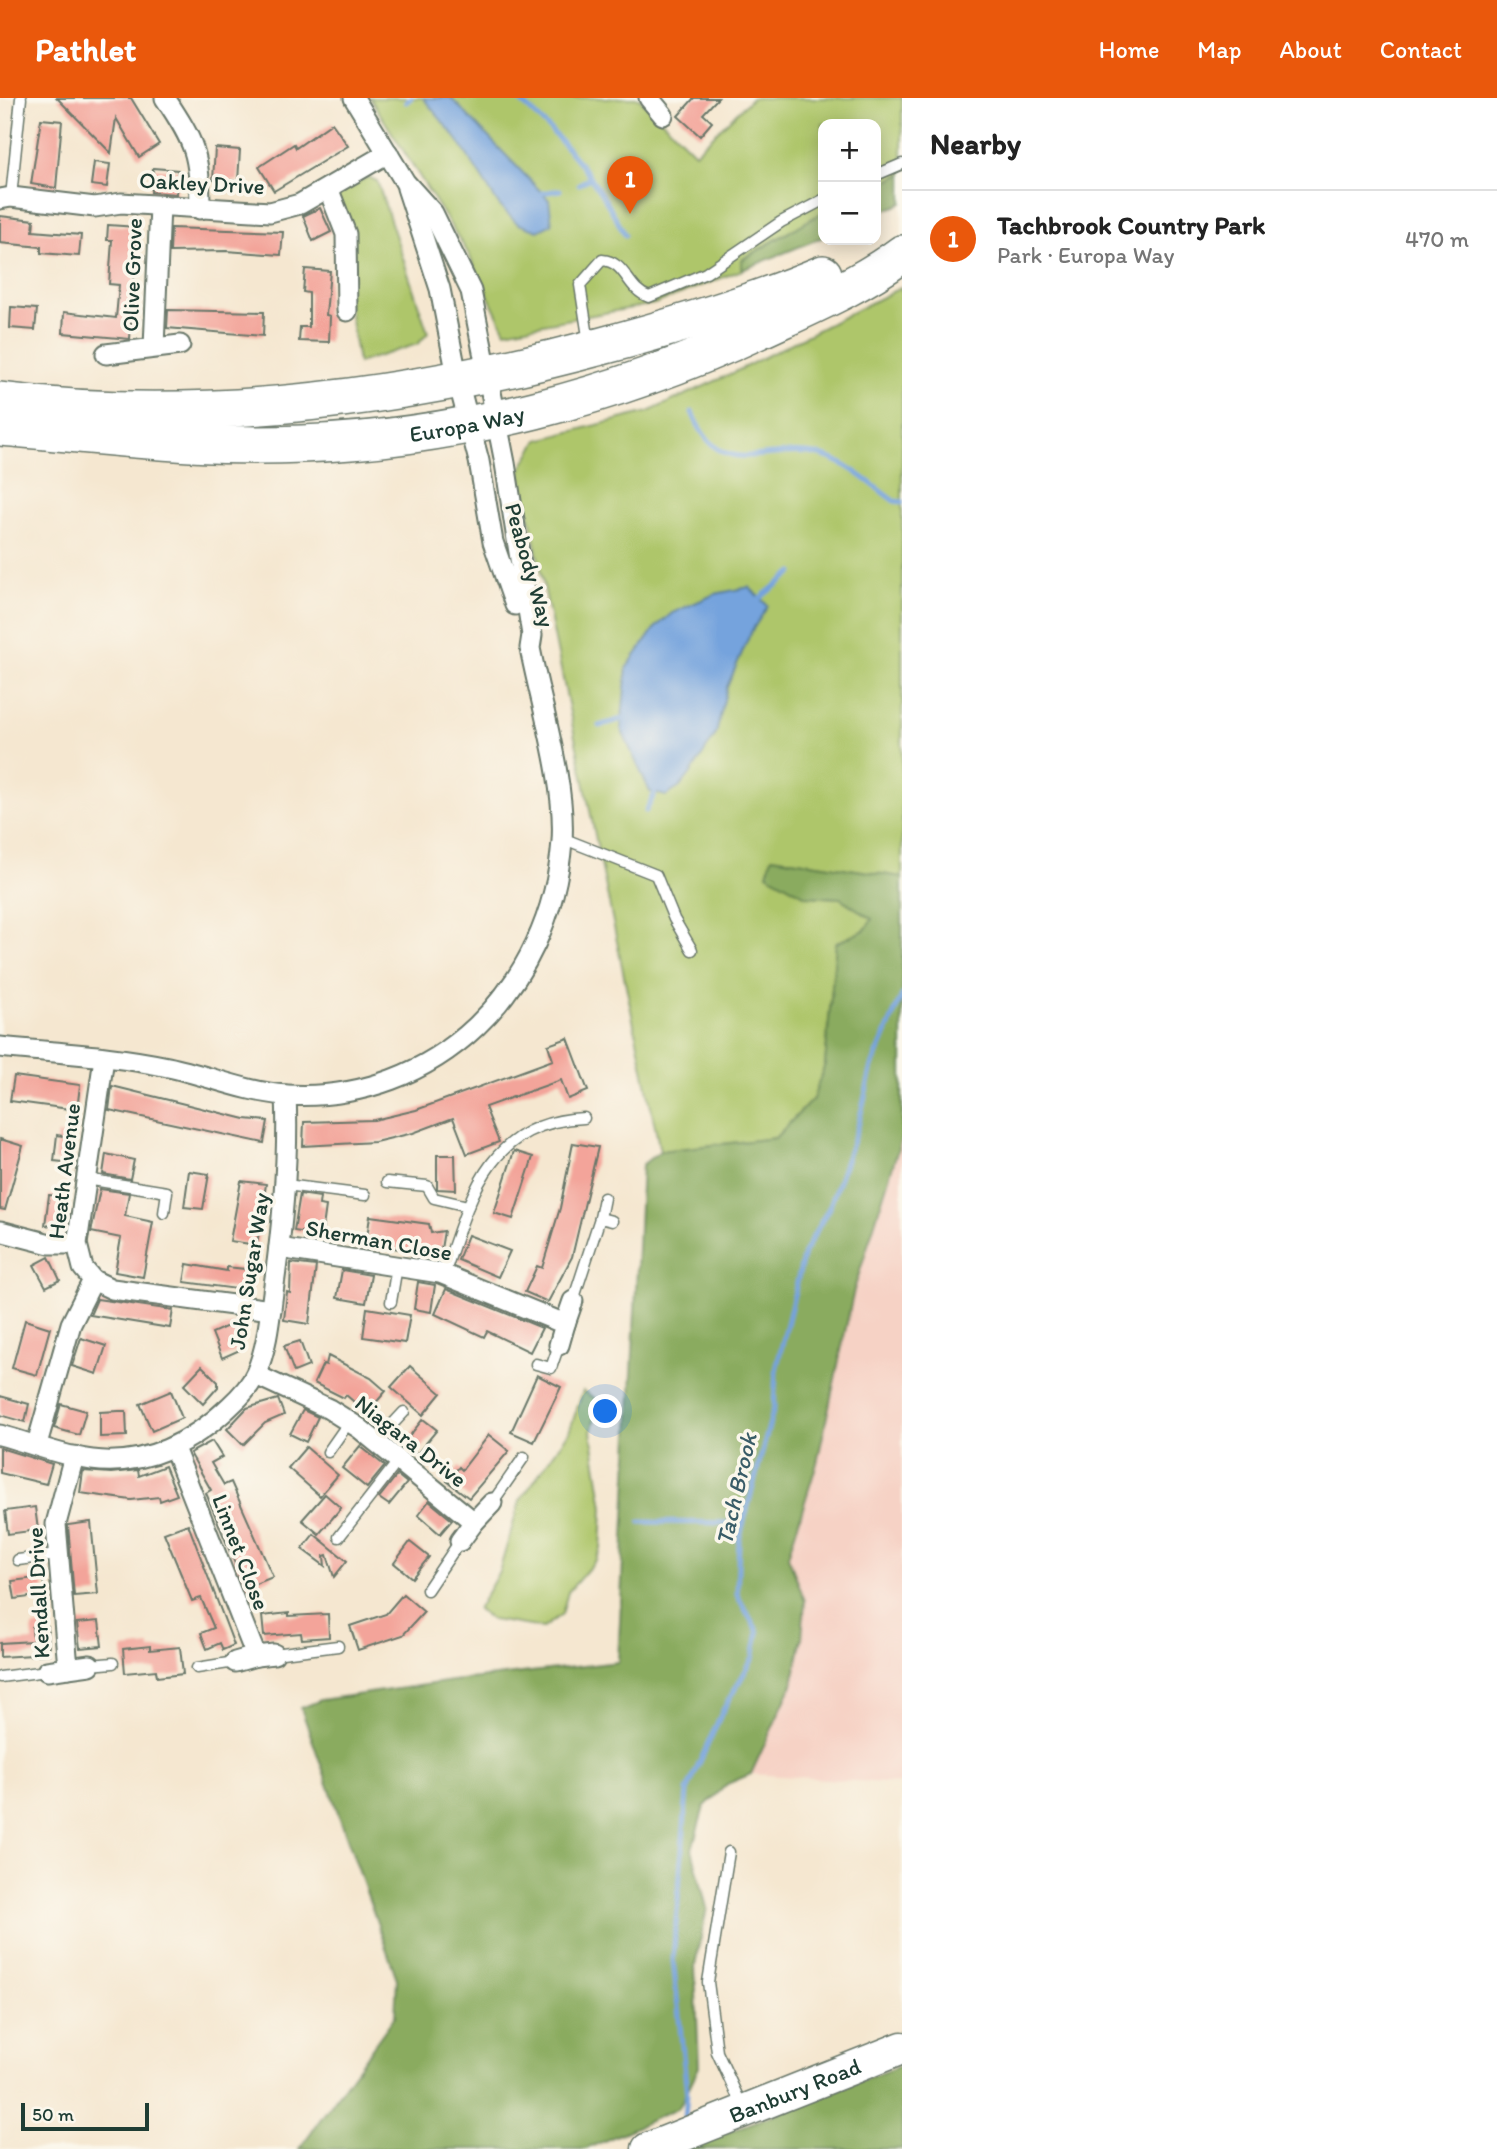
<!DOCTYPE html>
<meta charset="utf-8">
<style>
body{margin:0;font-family:Itim,sans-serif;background:#f6f6f6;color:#222}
.controls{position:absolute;right:21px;top:21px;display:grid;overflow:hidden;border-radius:14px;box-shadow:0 4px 18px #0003}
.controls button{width:63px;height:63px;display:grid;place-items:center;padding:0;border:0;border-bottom:2px solid #e0e0e0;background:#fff;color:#222;font:35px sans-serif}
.scale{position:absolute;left:21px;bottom:18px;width:128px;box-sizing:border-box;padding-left:7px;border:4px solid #1f3d34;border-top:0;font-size:19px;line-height:24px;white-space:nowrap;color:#1f3d34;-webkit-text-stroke:5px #fbf7ec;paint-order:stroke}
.you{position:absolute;left:606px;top:1314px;width:24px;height:24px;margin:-18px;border:5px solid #fff;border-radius:50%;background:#1a73e8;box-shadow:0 0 0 10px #1a73e833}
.badge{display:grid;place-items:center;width:46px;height:46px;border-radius:50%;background:#ea580c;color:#fff;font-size:23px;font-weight:700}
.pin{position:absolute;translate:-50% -58px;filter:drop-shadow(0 2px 4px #0008)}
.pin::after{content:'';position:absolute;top:37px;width:24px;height:21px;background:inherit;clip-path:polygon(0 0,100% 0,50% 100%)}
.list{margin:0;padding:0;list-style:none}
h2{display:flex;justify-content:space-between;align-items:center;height:91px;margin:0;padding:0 28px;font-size:30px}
h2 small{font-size:23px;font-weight:400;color:#767676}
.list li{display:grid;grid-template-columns:46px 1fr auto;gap:21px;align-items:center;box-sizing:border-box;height:98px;padding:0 28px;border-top:2px solid #e0e0e0}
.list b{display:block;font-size:26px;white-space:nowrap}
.list p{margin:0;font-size:23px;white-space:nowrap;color:#767676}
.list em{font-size:23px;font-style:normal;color:#767676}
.map{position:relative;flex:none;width:902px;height:2051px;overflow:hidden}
header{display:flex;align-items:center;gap:42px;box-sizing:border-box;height:98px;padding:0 35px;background:#ea580c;color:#fff}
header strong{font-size:33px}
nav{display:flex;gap:38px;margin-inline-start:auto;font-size:24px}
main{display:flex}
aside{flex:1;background:#fff}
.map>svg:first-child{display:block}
.built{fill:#f6d2c5}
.green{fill:#aec66b;stroke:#668250;stroke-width:2}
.forest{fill:#8aab5f;stroke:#54744a;stroke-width:2}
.water{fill:#74a3dd;stroke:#4a7088;stroke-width:2}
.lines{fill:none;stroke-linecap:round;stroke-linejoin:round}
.stream{stroke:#74a3dd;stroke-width:5}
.building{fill:#f3a49a}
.lane-casing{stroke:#6a786b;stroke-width:13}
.street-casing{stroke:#6a786b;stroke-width:23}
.primary-casing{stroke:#6a786b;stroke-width:35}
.highway-casing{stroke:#6a786b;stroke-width:40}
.lane{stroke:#fff;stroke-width:10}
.street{stroke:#fff;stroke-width:19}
.primary{stroke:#fff;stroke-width:32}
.highway{stroke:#fff;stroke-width:37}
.labels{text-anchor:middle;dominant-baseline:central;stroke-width:7;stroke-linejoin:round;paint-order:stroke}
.street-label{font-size:23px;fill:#1f3d34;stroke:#fbf7ec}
.water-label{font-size:24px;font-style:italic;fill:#395c67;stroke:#fbf7ec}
</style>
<header>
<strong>Pathlet</strong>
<nav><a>Home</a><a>Map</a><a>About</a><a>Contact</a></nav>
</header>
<main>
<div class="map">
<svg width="902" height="2051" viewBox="0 0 902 2051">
<rect width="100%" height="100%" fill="#fbf7ec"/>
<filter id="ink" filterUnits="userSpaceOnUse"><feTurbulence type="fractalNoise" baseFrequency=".0143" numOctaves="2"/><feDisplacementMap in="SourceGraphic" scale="14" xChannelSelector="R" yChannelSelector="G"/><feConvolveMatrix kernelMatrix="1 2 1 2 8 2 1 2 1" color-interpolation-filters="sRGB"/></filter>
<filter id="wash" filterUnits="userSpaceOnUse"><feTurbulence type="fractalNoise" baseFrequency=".00686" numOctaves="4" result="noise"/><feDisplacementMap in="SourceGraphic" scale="28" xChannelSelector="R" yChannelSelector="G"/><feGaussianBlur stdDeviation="1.57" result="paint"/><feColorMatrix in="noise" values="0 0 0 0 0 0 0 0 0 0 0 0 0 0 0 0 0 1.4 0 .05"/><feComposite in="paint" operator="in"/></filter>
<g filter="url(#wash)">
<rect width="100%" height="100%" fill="#f5e7d0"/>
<path class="built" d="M902 1038V1686L751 1676 792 1587 802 1540 805 1503 787 1458 817 1365 854 1192Z"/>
<g class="green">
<path d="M370 0H639L695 55 752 0H902V76L876 89V26H823V114L742 161V172L654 206 505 233 468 155Z"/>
<path d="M368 79 377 83 428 235 418 246 358 265 336 128 326 98Z"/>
<path d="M902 189V779L772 759 767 776 806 798 840 800 872 821 865 832 836 845 825 966 813 1001 775 1040 660 1053 520 372 538 342 648 314 735 274Z"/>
<path d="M583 1293 599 1303 591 1334 603 1409 601 1451 596 1462 568 1494 562 1516 543 1530 492 1522 477 1512 499 1474 520 1403 569 1334Z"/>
</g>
<g class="forest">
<path d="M902 76V105L876 116V89Z"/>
<path d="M823 114V139L742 172V162Z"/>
<path d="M772 759 902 779V1038L854 1192 817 1365 788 1458 805 1503 802 1540 792 1587 751 1676 727 1686 704 1709 692 1751 707 1810 695 1868 699 1969 679 2010 586 2051H299L395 1918 397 1881 301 1610 321 1602 452 1583 618 1564 642 1067 660 1053 775 1040 813 1001 825 966 836 845 865 832 872 821 840 800 806 798 767 776Z"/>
<path d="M902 1967V2051H684Z"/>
</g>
<g class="water">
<path d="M423 0H451L549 102 552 126 538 133 518 126 499 107 457 41Z"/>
<path d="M749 489 768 508 751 534 727 589 716 636 691 675 680 689 666 698 650 694 621 631 627 569 655 530 672 515 715 496Z"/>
</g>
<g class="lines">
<g class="stream">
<path d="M517 0C561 38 599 85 625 137"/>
<path d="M406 4 411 0"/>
<path d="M579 86 590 80"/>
<path d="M542 95 560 92"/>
<path d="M692 314C721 385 759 347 815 356 846 362 869 385 894 403L902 404"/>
<path d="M760 500 793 474"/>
<path d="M599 628 622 621"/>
<path d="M646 713 655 695"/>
<path d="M640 1424 743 1425"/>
<path d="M685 2020 687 1995 673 1861 687 1693 723 1612 753 1560 758 1534 737 1497 739 1442 774 1309 776 1272 804 1155 830 1108 858 1028 872 968 902 897"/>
</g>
</g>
<g id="blocks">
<g class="building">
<path d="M57 0H131L159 46 139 59 116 20 111 55Z"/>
<path d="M694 0H718L703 16 712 24 700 38 678 18Z"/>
<path d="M41 21 62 23 56 90 31 86Z"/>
<path d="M332 25 348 48 274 93 259 69 294 46 296 50Z"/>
<path d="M215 50 240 52 238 83 213 82Z"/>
<path d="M94 64 110 66 107 89 91 87Z"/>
<path d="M153 70 178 72 176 96 151 94Z"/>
<path d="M320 110 331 134 313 143 303 118Z"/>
<path d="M0 118 34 122 33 133 81 137 79 158 41 155V149L0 145Z"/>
<path d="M108 127 137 129 130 241 63 235 64 214 116 220 119 187 109 186 112 142H107Z"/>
<path d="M171 130 283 134 281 157 226 153 170 154Z"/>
<path d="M305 171 330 173 326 217 330 218 329 244 299 243 300 229H309V195L303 194Z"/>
<path d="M11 209 37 211 35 232 10 230Z"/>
<path d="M168 212 264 214 263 238 167 230Z"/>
<path d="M568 940 588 993 568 1001 561 982 485 1009 499 1044 467 1056 453 1020 413 1035 375 1044 303 1048 304 1024 374 1022 416 1012 553 962 548 947Z"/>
<path d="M14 978 80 987 77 1012 10 1003Z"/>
<path d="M112 988 245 1021 268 1023 264 1045 109 1012Z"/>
<path d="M57 1037 75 1040 72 1065 54 1063Z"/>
<path d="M0 1041 23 1048 5 1112 0 1111Z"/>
<path d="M573 1045 598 1049 572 1159 548 1204 525 1194 537 1168 542 1170 560 1110Z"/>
<path d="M514 1053 533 1059 513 1121 494 1115Z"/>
<path d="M106 1056 134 1062 130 1081 103 1076Z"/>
<path d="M437 1057H455L456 1092 437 1091Z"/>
<path d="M189 1073 209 1076 203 1111 184 1109Z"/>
<path d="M241 1083 266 1086 257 1147 230 1143Z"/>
<path d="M100 1091 129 1095 125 1118 153 1124 143 1179 115 1174 121 1140 91 1134Z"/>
<path d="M300 1096 320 1099 319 1107 326 1108 322 1137 294 1133Z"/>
<path d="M49 1097 67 1099 63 1130 45 1127Z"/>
<path d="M370 1118 429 1126 431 1135 444 1133 440 1157 366 1146Z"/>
<path d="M468 1137 510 1153 498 1179 458 1162Z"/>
<path d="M49 1159 60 1182 46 1189 34 1167Z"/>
<path d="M291 1165 316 1168 309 1226 284 1222 287 1194 290 1195Z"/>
<path d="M187 1166 227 1173V1169L254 1172 251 1193 184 1184Z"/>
<path d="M342 1172 371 1177 366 1205 337 1200Z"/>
<path d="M418 1184 435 1187 431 1214 414 1211Z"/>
<path d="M446 1191 542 1230 530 1254 487 1233 484 1239 435 1216Z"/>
<path d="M97 1201 173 1212 170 1230 90 1217Z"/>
<path d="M367 1210 410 1217 405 1245 363 1239Z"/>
<path d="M25 1222 50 1230 37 1277 12 1270Z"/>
<path d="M232 1226 242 1251 222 1260 212 1235Z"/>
<path d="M81 1240 106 1248 97 1276 72 1268Z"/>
<path d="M300 1243 309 1268 294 1274 284 1248Z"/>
<path d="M328 1258 371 1280 386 1293 367 1315 346 1297 344 1300 314 1285 323 1266 326 1267Z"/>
<path d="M202 1268 218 1284V1289L203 1306 184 1287Z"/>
<path d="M410 1268 441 1295 423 1317 391 1289Z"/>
<path d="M537 1277 561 1289 534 1344 511 1334Z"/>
<path d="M171 1293 182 1320 152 1333 140 1306Z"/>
<path d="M0 1298 29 1306 25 1324 0 1317Z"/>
<path d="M278 1301 284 1317 265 1325 243 1347 227 1331 247 1310Z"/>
<path d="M61 1306 86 1313 79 1337 54 1330Z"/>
<path d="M303 1312 318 1319 306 1344 290 1336Z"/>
<path d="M119 1313H126L127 1338 100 1339V1314Z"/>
<path d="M423 1321 437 1332 417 1356 404 1345Z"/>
<path d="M489 1337 509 1353 469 1400 447 1383 459 1369 462 1372Z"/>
<path d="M212 1343 222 1359 211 1365 224 1387 231 1384 273 1479 245 1490 206 1395 211 1392 190 1355Z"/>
<path d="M360 1348 385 1368 367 1390 342 1370Z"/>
<path d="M306 1349 338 1377 320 1398 288 1370Z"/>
<path d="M0 1350 52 1366 46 1386 0 1375Z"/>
<path d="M165 1368 177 1397 160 1403 159 1399 131 1402 80 1395 83 1373 111 1375 138 1372 139 1378Z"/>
<path d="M397 1377 407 1385 389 1407 379 1400Z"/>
<path d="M325 1396 341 1410 319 1436 302 1422Z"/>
<path d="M429 1403 452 1422 440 1436 418 1417Z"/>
<path d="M35 1409 38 1432 8 1436 5 1413Z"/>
<path d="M91 1424 98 1496 74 1498 68 1427Z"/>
<path d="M188 1426 234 1547 223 1552 220 1545 207 1551 201 1535 214 1530 201 1500 192 1503 164 1435Z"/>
<path d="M314 1436 347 1463 334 1479 327 1457 324 1458 325 1468 302 1451Z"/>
<path d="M410 1444 429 1459 412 1480 394 1465Z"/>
<path d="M43 1479 45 1497 15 1501 12 1483Z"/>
<path d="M403 1496 424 1514 403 1537 358 1552 350 1528 386 1516Z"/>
<path d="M289 1515V1518L328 1516 329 1539 302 1541 301 1535 264 1538 262 1518Z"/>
<path d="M99 1523 102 1548 80 1550 77 1525Z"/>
<path d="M48 1528 49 1556 0 1559V1545L33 1543 32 1529Z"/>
<path d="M150 1548V1552L180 1549 183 1576 157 1579 156 1572 125 1575 123 1551Z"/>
</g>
</g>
</g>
<g filter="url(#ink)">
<use href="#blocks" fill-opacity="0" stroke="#6a786b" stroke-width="2"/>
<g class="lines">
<g class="lane-casing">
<g id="lane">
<path d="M876 77 902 66"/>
<path d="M11 99 21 0"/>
<path d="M589 245 580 187 602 162C627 164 626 191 649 199L706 175 781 124 823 102"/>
<path d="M562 740 656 777 674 821 692 852"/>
<path d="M86 1081 167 1094 164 1115"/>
<path d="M387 1084 427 1088 434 1100 468 1108"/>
<path d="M286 1087 365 1097"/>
<path d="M600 1120 604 1100"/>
<path d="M444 1177C470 1099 488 1024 584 1020"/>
<path d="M573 1203 600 1120 612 1123"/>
<path d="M391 1204 397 1168"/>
<path d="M536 1266 551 1270 559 1247"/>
<path d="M376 1344 404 1314"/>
<path d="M328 1354 349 1324"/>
<path d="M492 1405 524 1359"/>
<path d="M339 1439 399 1362"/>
<path d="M18 1462 57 1457"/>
<path d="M427 1492 460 1443"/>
<path d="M274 1556 338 1548"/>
<path d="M90 1567 113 1565"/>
<path d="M197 1570 235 1564"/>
<path d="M0 1579 47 1573"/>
<path d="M729 1754 708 1884 717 1954 742 2008"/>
</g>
</g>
<g class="street-casing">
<g id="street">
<path d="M165 0C195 45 200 57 200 111"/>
<path d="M649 0 663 17"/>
<path d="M328 90 346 136 347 213"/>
<path d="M407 90 440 191 458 283 479 363 493 444 515 507"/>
<path d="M0 101 11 99 95 109 121 105 270 114 300 106 388 55"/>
<path d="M154 249 160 108"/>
<path d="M106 256 180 247"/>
<path d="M0 949C56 955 113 957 168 969 207 977 245 994 286 997 437 1006 551 889 562 743 566 686 541 607 530 550L532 537 505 365 471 193 433 115 405 84 354 0"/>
<path d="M0 1133 50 1146H77"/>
<path d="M279 1150 440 1175 565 1226 559 1247"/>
<path d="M93 1182 112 1191 271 1212"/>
<path d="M565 1226 573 1203"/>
<path d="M256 1277 329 1311 359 1330 474 1424 460 1443"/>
<path d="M0 1337C30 1345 61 1358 92 1362 145 1369 193 1344 230 1308 240 1299 251 1287 256 1275 268 1248 270 1216 274 1187 283 1123 289 1061 286 997"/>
<path d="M37 1346 71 1226 93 1182 83 1170 77 1146 104 960"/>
<path d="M174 1350 256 1558 274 1556"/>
<path d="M474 1424 492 1405"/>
<path d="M235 1564 256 1558"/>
<path d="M68 1570 90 1567"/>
<path d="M47 1573 68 1570 56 1426 74 1358"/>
</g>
</g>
<g class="primary-casing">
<g id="primary">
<path id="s1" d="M648 2051 902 1950"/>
</g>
</g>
<g class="highway-casing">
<g id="highway">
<path d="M0 303C201 328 408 300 602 248 677 228 751 206 823 176"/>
<path id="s2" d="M0 329C100 337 201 351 302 346 458 340 616 299 757 233 806 210 859 188 902 156"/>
</g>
</g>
<use href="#lane" class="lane"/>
<use href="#street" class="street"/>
<use href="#primary" class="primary"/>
<use href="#highway" class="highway"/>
</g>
</g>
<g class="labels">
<g class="street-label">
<text transform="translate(202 85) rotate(3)">Oakley Drive</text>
<text transform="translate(132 177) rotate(-88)">Olive Grove</text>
<text stroke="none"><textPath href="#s2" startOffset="469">Europa Way</textPath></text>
<text transform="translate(530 467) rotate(74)">Peabody Way</text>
<text transform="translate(64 1073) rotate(-83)">Heath Avenue</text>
<text transform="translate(379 1142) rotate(10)">Sherman Close</text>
<text transform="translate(249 1173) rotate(-81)">John Sugar Way</text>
<text transform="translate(411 1343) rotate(38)">Niagara Drive</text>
<text transform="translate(241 1454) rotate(69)">Linnet Close</text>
<text transform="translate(38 1495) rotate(-93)">Kendall Drive</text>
<text stroke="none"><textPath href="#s1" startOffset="158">Banbury Road</textPath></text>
</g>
<g class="water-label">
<text transform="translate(736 1391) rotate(-77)">Tach Brook</text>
</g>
</g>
</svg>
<div class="controls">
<button>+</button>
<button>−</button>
</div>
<div class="scale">50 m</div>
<div class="you"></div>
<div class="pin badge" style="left:630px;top:116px">1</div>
</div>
<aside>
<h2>Nearby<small></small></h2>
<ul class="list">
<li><span class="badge">1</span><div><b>Tachbrook Country Park</b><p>Park · Europa Way</p></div><em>470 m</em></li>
</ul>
</aside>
</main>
